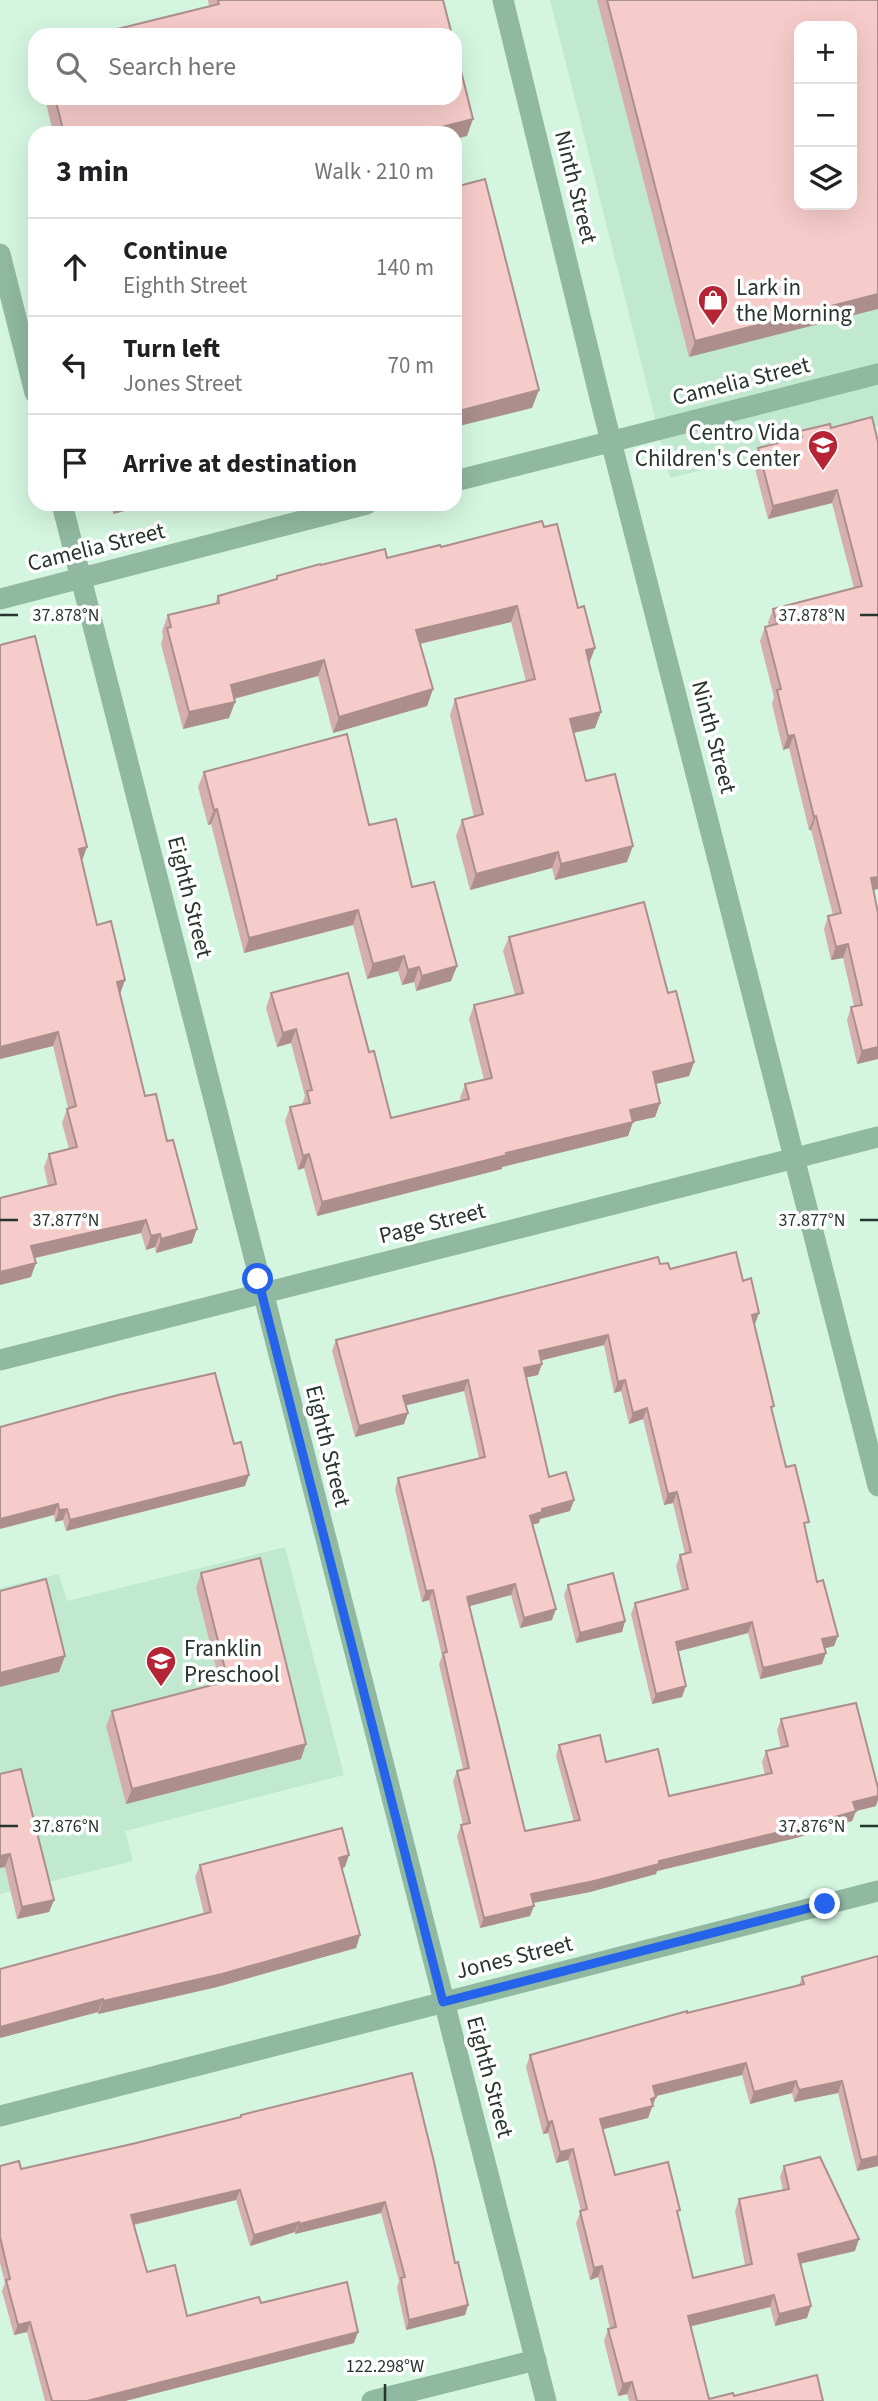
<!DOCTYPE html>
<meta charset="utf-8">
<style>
body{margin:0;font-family:"Source Sans 3",sans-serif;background:#f6f6f6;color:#202124}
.controls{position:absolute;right:21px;top:21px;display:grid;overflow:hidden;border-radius:14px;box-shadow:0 7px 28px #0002}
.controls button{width:63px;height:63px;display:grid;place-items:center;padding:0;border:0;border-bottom:2px solid #e0e0e0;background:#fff;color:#202124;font:35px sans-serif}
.stop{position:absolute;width:21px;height:21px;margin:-16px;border:5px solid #2563eb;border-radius:50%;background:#fff}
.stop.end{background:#2563eb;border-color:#fff;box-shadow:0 2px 7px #0008}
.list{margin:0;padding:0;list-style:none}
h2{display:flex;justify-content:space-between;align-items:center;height:91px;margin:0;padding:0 28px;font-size:30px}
h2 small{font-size:23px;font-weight:400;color:#757577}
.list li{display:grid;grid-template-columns:46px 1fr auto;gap:21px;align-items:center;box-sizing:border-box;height:98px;padding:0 28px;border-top:2px solid #e0e0e0}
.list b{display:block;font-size:26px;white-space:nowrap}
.list p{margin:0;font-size:23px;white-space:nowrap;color:#757577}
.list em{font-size:23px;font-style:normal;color:#757577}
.icon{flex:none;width:38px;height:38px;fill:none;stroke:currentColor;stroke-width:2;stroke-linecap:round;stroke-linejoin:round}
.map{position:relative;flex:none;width:878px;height:2401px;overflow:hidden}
.search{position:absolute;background:#fff;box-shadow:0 7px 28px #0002;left:28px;top:28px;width:434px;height:77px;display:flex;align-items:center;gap:18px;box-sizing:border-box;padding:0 24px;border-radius:21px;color:#757577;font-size:26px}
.panel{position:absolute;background:#fff;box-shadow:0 7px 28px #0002;left:28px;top:126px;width:434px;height:385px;border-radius:21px}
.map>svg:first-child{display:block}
.built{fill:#c1e9cf;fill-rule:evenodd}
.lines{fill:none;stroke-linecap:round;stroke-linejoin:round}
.minor{stroke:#91b8a0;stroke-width:21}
.wall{fill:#d4afae}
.shaded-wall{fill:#ac8f8d}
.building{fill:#f6ccca;stroke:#ac8f8d;stroke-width:2;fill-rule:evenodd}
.route{stroke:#2563eb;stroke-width:9}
.ticks{fill:none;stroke:#27352c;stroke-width:2.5}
.labels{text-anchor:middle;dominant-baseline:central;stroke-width:7;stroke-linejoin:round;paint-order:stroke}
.street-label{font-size:23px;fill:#27352c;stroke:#fff}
.poi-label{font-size:23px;fill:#27352c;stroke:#fff;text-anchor:start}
.ticks-label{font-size:18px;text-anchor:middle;fill:#27352c;stroke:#fff;stroke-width:7;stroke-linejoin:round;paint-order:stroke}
</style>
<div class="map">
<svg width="878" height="2401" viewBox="0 0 878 2401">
<rect width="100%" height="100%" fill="#d4f6e0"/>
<g class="built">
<path d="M550 0H878V426L670 478ZM799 26H852V205H799Z"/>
<path d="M285 1547 344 1775 125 1831 133 1861 0 1894V1588L59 1574 67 1601Z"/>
</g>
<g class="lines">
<g class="minor">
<path d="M503 0 601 402 878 1486"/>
<path d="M0 254 35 393"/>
<path d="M455 481 878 374"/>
<path d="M62 504 546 2401"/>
<path d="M0 599 367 504"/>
<path d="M0 1360 878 1137"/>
<path d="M0 2116 878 1891"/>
<path d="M372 2401 536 2360"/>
</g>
</g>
<g class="wall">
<path d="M208 0H443L209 6Z"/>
<path d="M597 0H878L689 357Z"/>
<path d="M45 98H455L467 136 455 133H53Z"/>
<path d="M872 417 873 890 878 913V1059L857 1064 847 1020 851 1007 854 1006 843 958 831 960 824 929 828 916 833 915 811 830H809L789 748 783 750 772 704 774 697 760 641 765 627 769 626 768 622 773 609 854 588 832 503 768 519 753 461 758 448 798 438 800 431 831 428Z"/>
<path d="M111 504H151L113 514Z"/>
<path d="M441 547 589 664 595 728 573 733 586 781 627 862 555 880 552 868 470 890 456 836 462 820 474 817 450 715 455 699 526 681 511 622 420 644 433 689 427 706 333 733 318 676 234 699 235 702 229 718 183 729 161 644 163 637 162 631 168 615 215 604 218 596 275 580 277 576 321 565 387 558Z"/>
<path d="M0 645 82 861 97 925 125 980 120 994 145 1096 167 1141 192 1243 156 1253 155 1247 146 1250 141 1233 35 1258 31 1277 0 1285V1197V1198L48 1186 44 1167 49 1154 69 1149 62 1123 67 1109 68 1108 53 1046 0 1059Z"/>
<path d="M204 772 369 825 412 887 457 966 451 981 416 991 414 982 402 985 398 971 367 979 353 925 244 953 211 824 208 825 198 787Z"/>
<path d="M509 937 668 993 694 1062 689 1076 656 1084 660 1103 655 1117 633 1122 628 1136 502 1167V1169L317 1216 304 1168 298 1170 285 1121 290 1107 302 1104 305 1096 291 1043 277 1047 266 1008 271 993 369 1052 391 1118 461 1101 460 1098 465 1084 484 1080 469 1019 474 1005 515 995 503 951Z"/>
<path d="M660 1264 670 1269 743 1281 759 1313 754 1324 772 1412 786 1467 806 1531 817 1582 834 1646 825 1648 822 1664 760 1679 748 1633 678 1651 682 1697 652 1704 631 1614 635 1603 682 1591 676 1566 680 1555 685 1554 673 1503 664 1505 643 1419 629 1424 621 1391 614 1393 604 1345 541 1360 538 1375 526 1377 549 1477 570 1511 540 1519 539 1523 532 1525 552 1620 520 1628 511 1595 469 1606 525 1831 574 1822 556 1756 559 1745 606 1762 669 1796 765 1775 762 1762 766 1751 781 1748 777 1730 781 1719 876 1806 856 1811 852 1821 796 1838 657 1871 656 1874 590 1892 533 1903 530 1916 480 1928 457 1836 461 1825H463L453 1781 457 1771 463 1769 439 1664 442 1656 429 1600 422 1602 395 1489 398 1478 479 1458 464 1391 406 1405 404 1424 355 1437 332 1351 336 1340Z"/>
<path d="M0 1427 234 1444 245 1486 66 1531 63 1520 55 1522 54 1515Z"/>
<path d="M201 1573 301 1759 126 1804 106 1726 112 1711 220 1683 196 1588Z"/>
<path d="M568 1585 625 1621 622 1632 576 1643 564 1595Z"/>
<path d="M0 1774 54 1900 49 1912 17 1919 5 1867Z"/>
<path d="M200 1865 345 1867 342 1868 360 1935 356 1948 217 1987 98 2014V2012L0 2038 204 1914 195 1877Z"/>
<path d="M802 1977 878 2166 857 2171 838 2093 794 2102 792 2093 750 2104 742 2075 655 2096 648 2118 603 2129 615 2175 678 2216 693 2278 745 2265 735 2211 739 2199 783 2190 780 2177 784 2166 855 2251 800 2264 807 2318 775 2326 770 2307 691 2326 709 2399 734 2396 823 2401H629L627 2394 618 2396 604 2341 608 2329H610L598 2277 590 2280 576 2223 581 2211 568 2160 556 2163 548 2133 543 2134 526 2067 530 2055 687 2013 799 1985Z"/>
<path d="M412 2073 455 2263 468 2305 465 2315 406 2330 397 2288 399 2281 381 2213 295 2234V2232L250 2246 236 2200 134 2225 147 2272 187 2316 261 2303 354 2343 125 2401H45L27 2332 14 2335 2 2291 5 2283 0 2263V2166L21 2169 132 2144 240 2117 241 2115Z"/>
</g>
<g class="shaded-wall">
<path d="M473 119 467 136 455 139V133H418Z"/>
<path d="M878 294V309L689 357 695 341Z"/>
<path d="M539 390 532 408 455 427V412Z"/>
<path d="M837 490 832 503 768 519 773 506Z"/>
<path d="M117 504H151L113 514Z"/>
<path d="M517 606 511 622 410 646 416 630Z"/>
<path d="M595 648 589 664 586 650Z"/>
<path d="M324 660 318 676 225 701 231 685Z"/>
<path d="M433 689 427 706 333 733 339 717Z"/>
<path d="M235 702 229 718 183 729 189 712Z"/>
<path d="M601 712 595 728 564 735 570 719Z"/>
<path d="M794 735 789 748 783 750 788 736Z"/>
<path d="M217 809 211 824 208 825 214 810Z"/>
<path d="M816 816 811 830H809L814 817Z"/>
<path d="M633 846 627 862 555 880 561 864Z"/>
<path d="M87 847 82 861 79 849Z"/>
<path d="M558 852 552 868 470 890 476 874Z"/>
<path d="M878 877V889L866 892 871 878Z"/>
<path d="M358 910 353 925 244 953 249 938Z"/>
<path d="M848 944 843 958 831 960 836 947Z"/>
<path d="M404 956 398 971 367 979 373 964Z"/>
<path d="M457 966 451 981 416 991 422 976Z"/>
<path d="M419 967 414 982 402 985 408 970Z"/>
<path d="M125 980 120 994 112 996 117 982Z"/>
<path d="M296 1029 291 1043 277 1047 283 1033Z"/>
<path d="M58 1032 53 1046 0 1059V1047Z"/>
<path d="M878 1047V1059L857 1064 862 1051Z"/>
<path d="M694 1062 689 1076 647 1086 653 1072Z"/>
<path d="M660 1103 655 1117 633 1122 628 1136 502 1167V1169L317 1216 322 1202 506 1153 630 1110Z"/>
<path d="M309 1154 304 1168 298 1170 303 1156Z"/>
<path d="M146 1220 141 1233 26 1260 31 1246Z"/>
<path d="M197 1229 192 1243 156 1253 161 1239Z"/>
<path d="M160 1234 155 1247 146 1250 151 1236Z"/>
<path d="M36 1263 31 1277 0 1285V1272Z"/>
<path d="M759 1313 755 1324 748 1325 752 1315Z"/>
<path d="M608 1335 604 1345 535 1362 539 1351Z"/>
<path d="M542 1364 538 1375 520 1379 524 1368Z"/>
<path d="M468 1380 464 1391 400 1407 403 1396Z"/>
<path d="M625 1380 621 1391 614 1393 618 1382Z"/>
<path d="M647 1408 643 1419 629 1424 633 1413Z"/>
<path d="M408 1413 404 1424 355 1437 359 1426Z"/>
<path d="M249 1475 245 1486 66 1531 70 1520Z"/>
<path d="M677 1492 673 1503 664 1505 668 1494Z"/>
<path d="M574 1500 570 1511 540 1519 539 1523 526 1526 530 1516 542 1509Z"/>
<path d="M58 1504 54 1515 0 1529V1519Z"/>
<path d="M67 1509 63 1520 55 1522 59 1510Z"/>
<path d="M515 1584 511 1595 463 1608 467 1597Z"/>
<path d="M433 1590 429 1600 422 1602 426 1591Z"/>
<path d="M556 1609 552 1620 520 1628 524 1618Z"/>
<path d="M625 1621 622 1632 576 1643 580 1633Z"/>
<path d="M752 1622 748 1633 672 1653 676 1642Z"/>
<path d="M838 1636 834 1646 818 1650 822 1639Z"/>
<path d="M826 1653 822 1664 760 1679 763 1668Z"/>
<path d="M65 1656 59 1672 0 1687V1673Z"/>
<path d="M686 1686 682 1697 652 1704 656 1694Z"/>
<path d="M306 1744 301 1759 126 1804 132 1789Z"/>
<path d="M878 1796V1800L876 1806 856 1811 852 1821 796 1838 657 1871 656 1874 590 1892 527 1904 531 1894 659 1861 853 1802Z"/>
<path d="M10 1854 5 1867 0 1868V1856Z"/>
<path d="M349 1855 345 1867 335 1870 339 1858Z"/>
<path d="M54 1900 49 1912 17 1919 22 1907Z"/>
<path d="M534 1906 530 1916 480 1928 484 1918Z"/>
<path d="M360 1935 356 1948 217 1987 98 2014 103 2001Z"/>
<path d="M103 1999 98 2012 0 2038V2027Z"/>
<path d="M746 2063 742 2075 648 2098 653 2086Z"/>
<path d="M796 2081 792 2093 750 2104 754 2092Z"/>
<path d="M842 2081 838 2093 794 2102 799 2090Z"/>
<path d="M656 2097 648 2118 596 2131 600 2119Z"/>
<path d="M552 2121 548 2133 543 2134 548 2123Z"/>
<path d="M573 2149 568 2160 556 2163 560 2152Z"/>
<path d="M878 2156V2166L857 2171 861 2160Z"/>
<path d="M240 2190 236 2200 127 2226 131 2215Z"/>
<path d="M385 2202 381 2213 295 2234 299 2224Z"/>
<path d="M299 2222 295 2232 250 2246 254 2235Z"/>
<path d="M859 2239 855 2251 794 2265 798 2254Z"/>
<path d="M602 2266 598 2277 590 2280 594 2268Z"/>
<path d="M774 2295 770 2307 684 2328 688 2316Z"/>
<path d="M468 2305 465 2315 406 2330 409 2320Z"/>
<path d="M811 2306 807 2318 775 2326 779 2314Z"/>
<path d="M30 2322 27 2332 14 2335 18 2325Z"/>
<path d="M358 2332 354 2343 125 2401H87Z"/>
<path d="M632 2382 627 2394 618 2396 623 2384Z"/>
</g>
<g class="building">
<path d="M218 0H443L452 35H93L219 4Z"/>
<path d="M607 0H878V294L695 341ZM799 26H852V205H799Z"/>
<path d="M455 47 473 119 418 133H64L55 98H455Z"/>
<path d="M485 179 539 390 455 412V187Z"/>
<path d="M872 417 878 442V877L871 878 878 913V1047L862 1051 851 1007 862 1005 848 944 836 947 828 916 841 913 816 816 814 817 794 735 788 736 777 690 781 689 765 627 777 624 773 609 862 586 837 490 773 506 758 448 802 437 800 431 830 424 831 428Z"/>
<path d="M542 521 544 527 557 524 578 608 584 606 595 648 586 650 601 712 570 719 586 781 615 774 633 846 561 864 558 852 476 874 462 820 483 814 455 699 535 679 517 606 416 630 433 689 339 717 324 660 231 685 235 702 189 712 167 628 171 627 168 615 219 603 218 596 277 579V576L320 564 321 565 385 549 387 558 440 545 441 547Z"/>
<path d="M35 636 87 847 79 849 97 925 111 921 125 980 117 982 145 1096 156 1094 167 1141 173 1140 197 1229 161 1239 160 1234 151 1236 146 1220 31 1246 36 1263 0 1272V1197V1198L56 1184 49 1154 77 1147 67 1109 76 1106 58 1032 0 1047V645Z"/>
<path d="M347 734 369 825 396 819 412 887 434 882 457 966 422 976 419 967 408 970 404 956 373 964 358 910 249 938 217 809 214 810 204 772Z"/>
<path d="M644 902 668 993 676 991 694 1062 653 1072 660 1103 630 1110 633 1122 506 1153 507 1155 322 1202 309 1154 303 1156 290 1107 310 1103 307 1091 312 1090 296 1029 283 1033 271 993 348 973 369 1052 374 1051 391 1118 469 1099 465 1084 492 1078 474 1005 523 993 509 937Z"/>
<path d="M736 1252 743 1281 751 1278 759 1313 752 1315 774 1406 771 1407 786 1467 795 1465 809 1522 804 1523 817 1582 823 1580 838 1636 822 1639 826 1653 763 1668 752 1622 676 1642 686 1686 656 1694 635 1603 688 1589 680 1555 691 1552 677 1492 668 1494 647 1408 633 1413 625 1380 618 1382 608 1335 539 1351 542 1364 524 1368 549 1477 566 1472 574 1500 542 1509V1512L530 1516 556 1609 524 1618 515 1584 467 1597 525 1831 580 1820 559 1745 600 1735 606 1762 658 1749 669 1796 772 1773 766 1751 788 1746 781 1719 856 1703 878 1788V1796L853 1802 856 1811 800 1827 659 1861V1864L594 1881 531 1894 534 1906 484 1918 461 1825 470 1823 457 1771 469 1768 443 1653 447 1652 433 1590 426 1591 398 1478 485 1457 468 1380 403 1396 408 1413 359 1426 336 1340 658 1257 660 1264 668 1263 670 1269Z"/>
<path d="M215 1373 234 1444 241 1442 249 1475 70 1520 67 1509 59 1510 58 1504 0 1519V1427L118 1395Z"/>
<path d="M260 1558 306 1744 132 1789 112 1711 228 1681 201 1573Z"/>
<path d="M613 1573 625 1621 580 1633 568 1585Z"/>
<path d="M46 1579 65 1656 0 1673V1591Z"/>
<path d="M21 1769 54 1900 22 1907 10 1854 0 1856V1774Z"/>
<path d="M342 1828 349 1855 339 1858 360 1935 222 1974 103 2001V1999L0 2027V1969L211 1912 200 1865Z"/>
<path d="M878 1956V2156L861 2160 842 2081 799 2090 796 2081 754 2092 746 2063 653 2086 656 2097 651 2099 653 2106 600 2119 615 2175 668 2162 680 2210 677 2211 693 2278 752 2264 739 2199 789 2189 784 2166 820 2157 859 2239 798 2254 811 2306 779 2314 774 2295 688 2316 709 2399 733 2393 734 2396 817 2375 823 2401H637L632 2382 623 2384 608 2329 616 2327 602 2266 594 2268 580 2211 587 2209 573 2149 560 2152 552 2121 548 2123 530 2055 687 2011V2013L804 1984 802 1977Z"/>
<path d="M412 2073 434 2162 455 2263 458 2262 468 2305 409 2320 401 2278 405 2277 385 2202 299 2224V2222L254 2235 240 2190 131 2215 147 2272 175 2265 187 2316 259 2297 261 2303 347 2282 358 2332 87 2401H52L30 2322 18 2325 6 2280 10 2279 0 2237V2166L19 2161 21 2169 132 2144 241 2117V2115Z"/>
</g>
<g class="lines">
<path class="route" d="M258 1279 443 2002 825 1904"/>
</g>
<path class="ticks" d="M0 615H18M860 615H878M0 1220H18M860 1220H878M0 1826H18M860 1826H878M385 2384V2401"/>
<defs>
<g id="shop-pin" transform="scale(1.575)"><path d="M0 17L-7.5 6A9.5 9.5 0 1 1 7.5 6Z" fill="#b62535" stroke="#fff"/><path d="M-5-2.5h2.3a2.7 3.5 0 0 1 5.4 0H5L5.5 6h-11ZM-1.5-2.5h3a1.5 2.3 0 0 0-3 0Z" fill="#fff"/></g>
<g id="school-pin" transform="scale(1.575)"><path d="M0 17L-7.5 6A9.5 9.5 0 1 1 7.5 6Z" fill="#b62535" stroke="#fff"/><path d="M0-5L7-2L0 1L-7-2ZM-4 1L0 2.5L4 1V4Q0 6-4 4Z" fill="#fff"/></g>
</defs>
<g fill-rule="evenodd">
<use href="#shop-pin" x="713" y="300"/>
<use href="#school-pin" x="823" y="445"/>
<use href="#school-pin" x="161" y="1661"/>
</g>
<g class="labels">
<g class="street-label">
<text transform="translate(576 187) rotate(76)">Ninth Street</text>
<text transform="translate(741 381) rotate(-14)">Camelia Street</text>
<text transform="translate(96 547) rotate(-14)">Camelia Street</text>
<text transform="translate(714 737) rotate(75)">Ninth Street</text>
<text transform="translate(190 897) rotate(76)">Eighth Street</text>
<text transform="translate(432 1223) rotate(-14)">Page Street</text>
<text transform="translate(328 1446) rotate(76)">Eighth Street</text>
<text transform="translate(514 1957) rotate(-14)">Jones Street</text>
<text transform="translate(490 2077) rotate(75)">Eighth Street</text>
</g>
<g class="poi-label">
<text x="736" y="287">Lark in<tspan x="736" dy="26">the Morning</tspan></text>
<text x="800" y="432" text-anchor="end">Centro Vida<tspan x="800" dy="26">Children's Center</tspan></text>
<text x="184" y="1648">Franklin<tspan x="184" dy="26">Preschool</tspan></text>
</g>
</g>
<g class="ticks-label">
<text x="66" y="621">37.878°N</text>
<text x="812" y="621">37.878°N</text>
<text x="66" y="1226">37.877°N</text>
<text x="812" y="1226">37.877°N</text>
<text x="66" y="1832">37.876°N</text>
<text x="812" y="1832">37.876°N</text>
<text x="385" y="2372">122.298°W</text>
</g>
</svg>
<div class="controls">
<button>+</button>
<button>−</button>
<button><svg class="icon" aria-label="layers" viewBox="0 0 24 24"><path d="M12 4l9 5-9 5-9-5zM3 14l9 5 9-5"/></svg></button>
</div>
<div class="stop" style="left:258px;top:1279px"></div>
<div class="stop end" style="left:825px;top:1904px"></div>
<div class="search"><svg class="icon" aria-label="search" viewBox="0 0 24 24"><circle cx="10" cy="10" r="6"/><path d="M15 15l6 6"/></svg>Search here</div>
<section class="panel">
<h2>3 min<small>Walk · 210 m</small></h2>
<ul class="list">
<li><svg class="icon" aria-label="ahead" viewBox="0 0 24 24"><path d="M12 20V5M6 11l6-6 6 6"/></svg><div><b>Continue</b><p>Eighth Street</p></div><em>140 m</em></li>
<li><svg class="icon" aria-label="left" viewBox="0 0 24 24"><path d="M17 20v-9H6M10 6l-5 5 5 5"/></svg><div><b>Turn left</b><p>Jones Street</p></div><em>70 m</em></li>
<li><svg class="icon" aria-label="arrive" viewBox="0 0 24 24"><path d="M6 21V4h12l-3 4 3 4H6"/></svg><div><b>Arrive at destination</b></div></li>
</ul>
</section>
</div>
